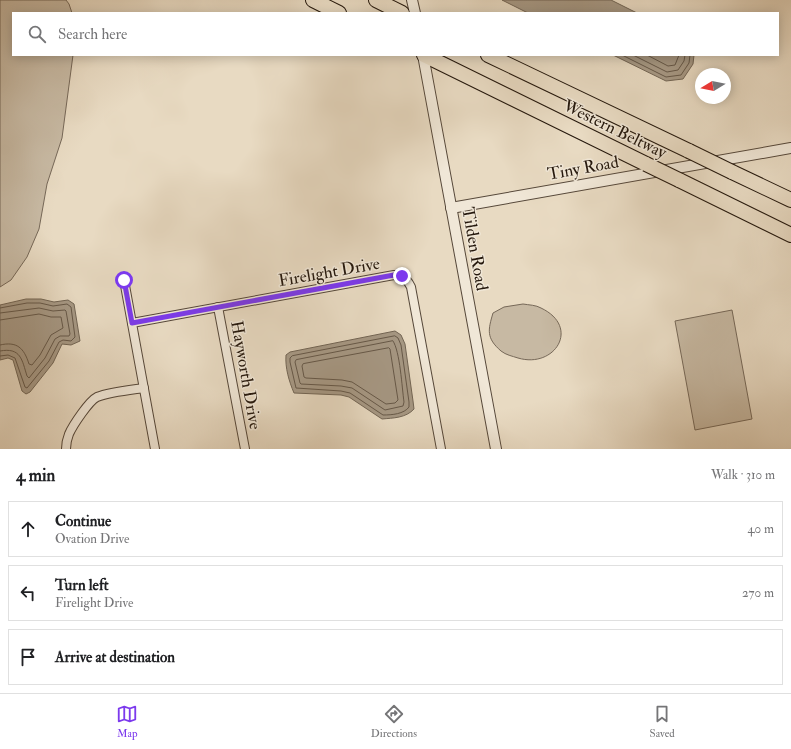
<!DOCTYPE html>
<meta charset="utf-8">
<style>
body{margin:0;font-family:"IM FELL Double Pica",serif;background:#f6f6f6;color:#202124}
.compass{position:absolute;left:695px;top:68px;width:36px;height:36px;border-radius:50%;background:#fff;box-shadow:0 2px 10px #0003;rotate:260deg}
.stop{position:absolute;width:12px;height:12px;margin:-9px;border:3px solid #7c3aed;border-radius:50%;background:#fff}
.stop.end{background:#7c3aed;border-color:#fff;box-shadow:0 1px 4px #0008}
.list{margin:0;padding:0;list-style:none}
h2{display:flex;justify-content:space-between;align-items:center;height:52px;margin:0;padding:0 16px;font-size:17px}
h2 small{font-size:13px;font-weight:400;color:#757577}
.list li{display:grid;grid-template-columns:26px 1fr auto;gap:12px;align-items:center;box-sizing:border-box;height:56px;margin:0 8px 8px;padding:0 8px;border:1px solid #e0e0e0;border-radius:0px}
.list b{display:block;font-size:15px;white-space:nowrap}
.list p{margin:0;font-size:13px;white-space:nowrap;color:#757577}
.list em{font-size:13px;font-style:normal;color:#757577}
.icon{flex:none;width:22px;height:22px;fill:none;stroke:currentColor;stroke-width:2;stroke-linecap:round;stroke-linejoin:round}
.map{position:relative;flex:none;width:791px;height:449px;overflow:hidden}
.search{position:absolute;background:#fff;box-shadow:0 2px 10px #0003;left:12px;right:12px;top:12px;height:44px;display:flex;align-items:center;gap:10px;box-sizing:border-box;padding:0 14px;border-radius:0px;color:#757577;font-size:15px}
.sheet{height:244px;background:#fff}
nav{display:flex;justify-content:space-around;align-items:center;box-sizing:border-box;height:56px;border-top:1px solid #e0e0e0;background:#fff;font-size:11px;color:#757577}
nav a{display:grid;justify-items:center;gap:2px}
nav .on{color:#7c3aed}
.map>svg:first-child{display:block}
.green{fill:#c7b9a3;stroke:#766858}
.water{fill:#a69884;stroke:#726554}
.lines{fill:none;stroke-linecap:round;stroke-linejoin:round}
.shore{stroke:#665848;stroke-width:1}
.minor-casing{stroke:#56483a;stroke-width:10}
.tertiary-casing{stroke:#56483a;stroke-width:12}
.motorway-casing{stroke:#25180d;stroke-width:16}
.minor{stroke:#f0e7d7;stroke-width:8}
.tertiary{stroke:#f0e7d7;stroke-width:10}
.motorway{stroke:#e8dac2;stroke-width:14}
.motorway-bridge-casing{stroke:#25180d;stroke-width:16;stroke-linecap:butt}
.motorway-bridge{stroke:#e8dac2;stroke-width:14}
.route{stroke:#7c3aed;stroke-width:5}
.labels{text-anchor:middle;dominant-baseline:central;stroke-width:3;stroke-linejoin:round;paint-order:stroke}
.street-label{font-size:17px;fill:#25180d;stroke:#f0e7d7}
</style>
<div class="map">
<svg width="791" height="449" viewBox="0 0 791 449">
<rect width="100%" height="100%" fill="#e8dac2"/>
<filter id="stains"><feTurbulence type="fractalNoise" baseFrequency=".005" numOctaves="4"/><feColorMatrix values="0 0 0 0 .2 0 0 0 0 .09 0 0 0 0 .02 0 0 0 .5 -.17"/></filter>
<radialGradient id="worn" r=".72"><stop offset=".6" stop-color="#630" stop-opacity="0"/><stop offset="1" stop-color="#630" stop-opacity=".3"/></radialGradient>
<g class="green">
<path d="M0 0H66L69 4 72 13H13V55H73L62 138 47 184 39 229 27 257 11 280 0 287Z"/>
<path d="M523 304C529 305 536 305 541 308 581 327 555 369 518 358 512 356 506 355 501 351 486 338 488 330 493 313L504 307Z"/>
<path d="M732 310 752 419 695 430 675 321Z"/>
</g>
<g class="water">
<path d="M502 0H611L637 13H528Z"/>
<path d="M613 55H694L693 64 683 79 666 81Z"/>
<path d="M26 299H41L54 302 68 300 74 304 80 341 71 345 62 344 53 363 30 392 26 394 22 391 13 360 8 358 0 360V305Z"/>
<path d="M395 331 401 335 405 344 413 401 414 409C406 418 393 418 382 419L349 397 341 395 294 393C289 381 285 368 286 355L290 352Z"/>
</g>
<g class="lines">
<g class="shore">
<path d="M622 55 666 77 681 75 689 63 690 55"/>
<path d="M633 55 667 72 678 70 684 61 685 55"/>
<path d="M647 55 668 66 675 65 679 55"/>
<path d="M0 308 27 303H40L53 306 67 304 71 307 75 337 71 341 63 340 59 342 49 361 27 388 25 387 15 358 8 355 0 356"/>
<path d="M0 313 39 308 53 311 65 310 66 311 70 334 69 336H60L55 339 45 358 29 378 27 376C22 360 21 347 0 351"/>
<path d="M0 320 39 314 51 317H61L63 328 51 335 40 355 32 365 29 364C24 348 17 341 0 345"/>
<path d="M395 336 398 338 401 345 409 402V407C404 414 392 415 383 415L350 393 341 391 296 388 290 362V358L292 356Z"/>
<path d="M393 341C400 351 402 388 404 402L403 406 385 410 352 388 341 386 301 384 300 383 295 362 296 360Z"/>
<path d="M389 348 390 349 398 400 395 403 386 404 352 382 342 380 306 378 304 377 302 366 303 364Z"/>
</g>
<g class="minor-casing">
<g id="minor">
<path d="M124 280 155 449"/>
<path d="M218 307 245 449"/>
<path d="M132 323 394 275C403 276 407 279 411 287L441 449"/>
<path d="M66 449C66 444 67 439 69 434 73 425 89 401 97 397 110 392 130 390 144 388"/>
</g>
</g>
<g class="tertiary-casing">
<g id="tertiary">
<path d="M412 0 415 13"/>
<path d="M423 55 496 449"/>
<path d="M451 208 791 148"/>
</g>
</g>
<g class="motorway-casing">
<g id="motorway">
<path d="M313 0 339 13"/>
<path d="M376 0 402 13"/>
<path d="M424 55 646 164"/>
<path d="M488 55 689 151"/>
<path d="M732 172 791 200"/>
<path d="M679 180 791 235"/>
</g>
</g>
<use href="#minor" class="minor"/>
<use href="#tertiary" class="tertiary"/>
<use href="#motorway" class="motorway"/>
<g class="motorway-bridge-casing">
<g id="motorway-bridge">
<path d="M689 151 732 172"/>
<path d="M646 164 679 180"/>
</g>
</g>
<use href="#motorway-bridge" class="motorway-bridge"/>
</g>
<g class="lines">
<path class="route" d="M124 280 132 323 394 275 402 276"/>
</g>
<g class="labels">
<g class="street-label">
<text transform="translate(615 129) rotate(26)">Western Beltway</text>
<text transform="translate(583 168) rotate(-10)">Tiny Road</text>
<text transform="translate(475 249) rotate(80)">Tilden Road</text>
<text transform="translate(329 272) rotate(-10)">Firelight Drive</text>
<text transform="translate(246 375) rotate(80)">Hayworth Drive</text>
</g>
</g>
<rect width="100%" height="100%" filter="url(#stains)"/>
<rect width="100%" height="100%" fill="url(#worn)"/>
</svg>
<svg class="compass" viewBox="-18 -18 36 36"><path d="M0-13l5 13h-10z" fill="#e53935"/><path d="M0 13l5-13h-10z" fill="#757577"/></svg>
<div class="stop" style="left:124px;top:280px"></div>
<div class="stop end" style="left:402px;top:276px"></div>
<div class="search"><svg class="icon" aria-label="search" viewBox="0 0 24 24"><circle cx="10" cy="10" r="6"/><path d="M15 15l6 6"/></svg>Search here</div>
</div>
<section class="sheet">
<h2>4 min<small>Walk · 310 m</small></h2>
<ul class="list">
<li><svg class="icon" aria-label="ahead" viewBox="0 0 24 24"><path d="M12 20V5M6 11l6-6 6 6"/></svg><div><b>Continue</b><p>Ovation Drive</p></div><em>40 m</em></li>
<li><svg class="icon" aria-label="left" viewBox="0 0 24 24"><path d="M17 20v-9H6M10 6l-5 5 5 5"/></svg><div><b>Turn left</b><p>Firelight Drive</p></div><em>270 m</em></li>
<li><svg class="icon" aria-label="arrive" viewBox="0 0 24 24"><path d="M6 21V4h12l-3 4 3 4H6"/></svg><div><b>Arrive at destination</b></div></li>
</ul>
</section>
<nav>
<a class="on"><svg class="icon" aria-label="map" viewBox="0 0 24 24"><path d="M3 6l6-2 6 2 6-2v14l-6 2-6-2-6 2zM9 4v14M15 6v14"/></svg>Map</a>
<a><svg class="icon" aria-label="directions" viewBox="0 0 24 24"><path d="M12 3l9 9-9 9-9-9zM9 14v-3h6M13 9l2 2-2 2"/></svg>Directions</a>
<a><svg class="icon" aria-label="saved" viewBox="0 0 24 24"><path d="M7 4h10v16l-5-4-5 4z"/></svg>Saved</a>
</nav>
